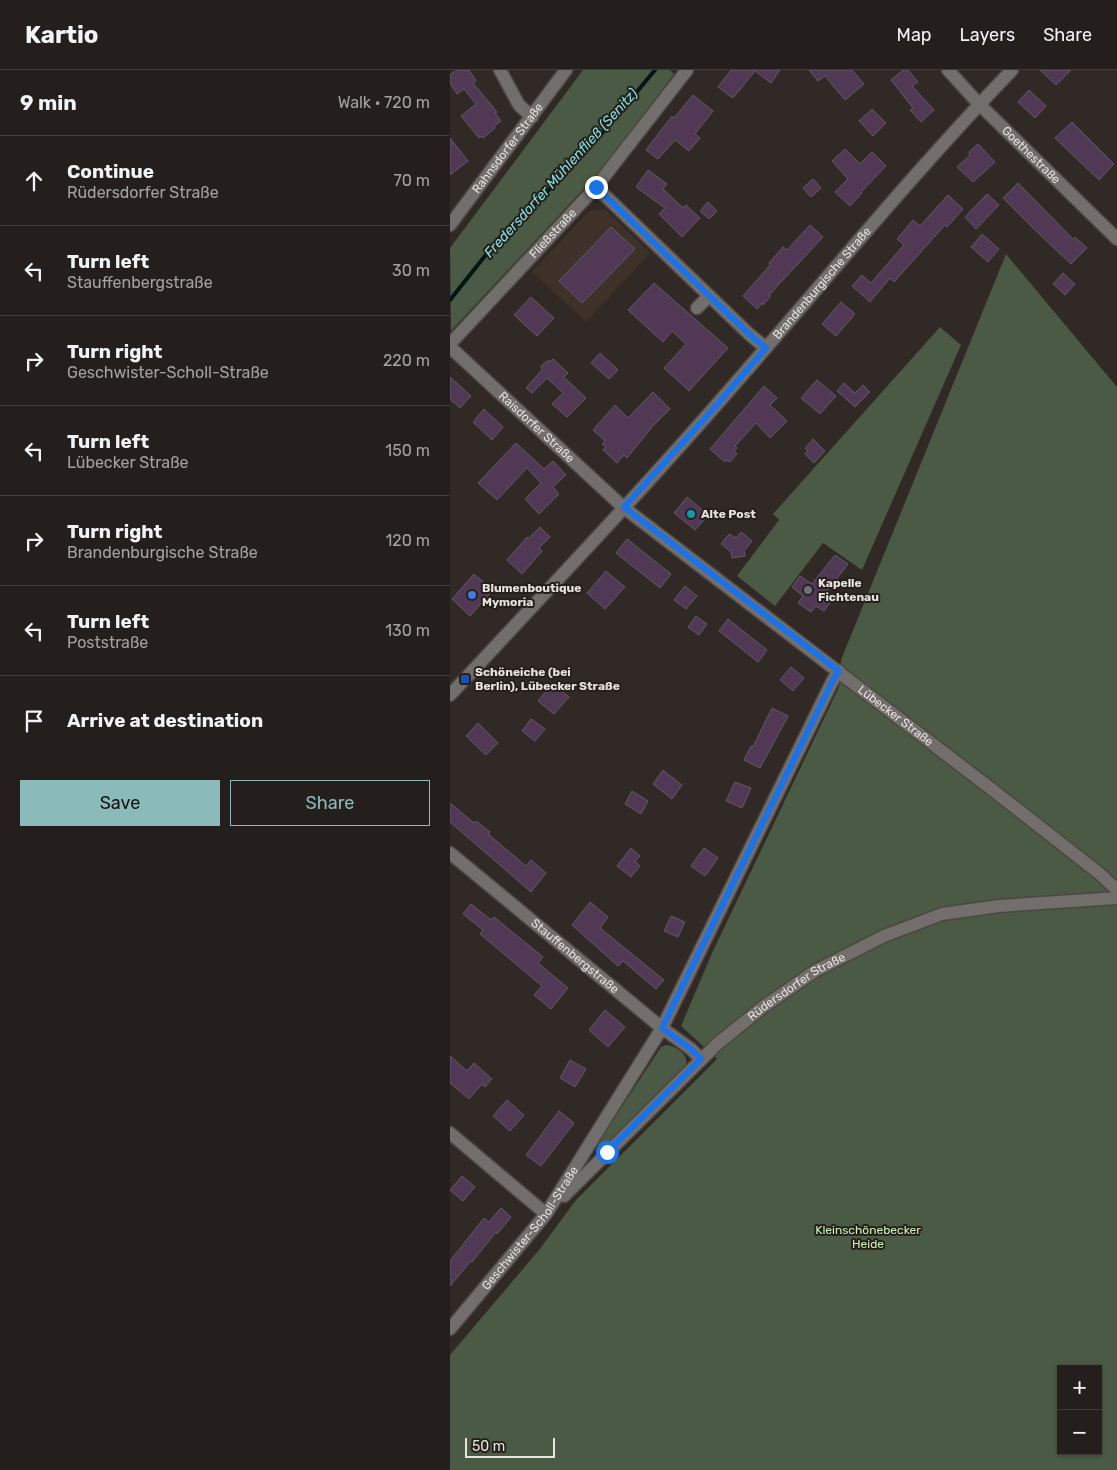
<!DOCTYPE html>
<meta charset="utf-8">
<style>
body{margin:0;font-family:Rubik,sans-serif;background:#302c29;color:#f1f3f6}
.controls{position:absolute;right:15px;bottom:15px;display:grid;overflow:hidden;border-radius:0px;box-shadow:0 1px 4px #0004}
.controls button{width:45px;height:45px;display:grid;place-items:center;padding:0;border:0;border-bottom:1px solid #413d3b;background:#241f1c;color:#f1f3f6;font:25px sans-serif}
.scale{position:absolute;left:15px;bottom:12px;width:90px;box-sizing:border-box;padding-left:5px;border:2px solid #e6e2de;border-top:0;font-size:14px;line-height:18px;white-space:nowrap;color:#e6e2de;-webkit-text-stroke:4px #26201b;paint-order:stroke}
.stop{position:absolute;width:15px;height:15px;margin:-11px;border:4px solid #1a73e8;border-radius:50%;background:#fff}
.stop.end{background:#1a73e8;border-color:#fff;box-shadow:0 1px 5px #0008}
.list{margin:0;padding:0;list-style:none}
h2{display:flex;justify-content:space-between;align-items:center;height:65px;margin:0;padding:0 20px;font-size:21px}
h2 small{font-size:16px;font-weight:400;color:#a3a2a3}
.list li{display:grid;grid-template-columns:32px 1fr auto;gap:15px;align-items:center;box-sizing:border-box;height:90px;padding:0 20px;border-top:1px solid #413d3b}
.list b{display:block;font-size:19px;white-space:nowrap}
.list p{margin:0;font-size:16px;white-space:nowrap;color:#a3a2a3}
.list em{font-size:16px;font-style:normal;color:#a3a2a3}
.actions{display:flex;gap:10px;padding:15px 20px}
.actions a{flex:1;padding:11px 0;border:1px solid #8bbbb9;border-radius:0px;text-align:center;font-size:18px;color:#8bbbb9}
.actions .main{background:#8bbbb9;color:#111}
.icon{flex:none;width:28px;height:28px;fill:none;stroke:currentColor;stroke-width:2;stroke-linecap:round;stroke-linejoin:round}
.map{position:relative;flex:none;width:667px;height:1400px;overflow:hidden}
header{display:flex;align-items:center;gap:30px;box-sizing:border-box;height:70px;padding:0 25px;background:#241f1c;border-bottom:1px solid #413d3b}
header strong{font-size:24px}
nav{display:flex;gap:28px;margin-inline-start:auto;font-size:18px}
main{display:flex}
aside{flex:1;background:#241f1c}
.map>svg:first-child{display:block}
.built{fill:#3d3129}
.green{fill:#4b5a44;fill-rule:evenodd}
.lines{fill:none;stroke-linecap:round;stroke-linejoin:round}
.stream{stroke:#001617;stroke-width:4}
.building{fill:#513956;stroke:#605b62}
.minor-casing{stroke:#4d4743;stroke-width:15}
.minor{stroke:#726e6c;stroke-width:12}
.route{stroke:#1a73e8;stroke-width:6}
.culture-dot{fill:#0f9aa8;stroke:#26201b;stroke-width:2}
.worship-dot{fill:#6b7280;stroke:#26201b;stroke-width:2}
.shop-dot{fill:#3f7fe0;stroke:#26201b;stroke-width:2}
.transit-dot{fill:#1a4fb4;stroke:#26201b;stroke-width:2}
.labels{text-anchor:middle;dominant-baseline:central;stroke-width:4;stroke-linejoin:round;paint-order:stroke}
.street-label{font-size:12px;fill:#e6e2de;stroke:#26201b}
.poi-label{font-size:12px;font-weight:bold;fill:#e6e2de;stroke:#26201b;text-anchor:start}
.park-label{font-size:12px;fill:#caf0b6;stroke:#26201b}
.water-label{font-size:14px;font-style:italic;fill:#85e0e3;stroke:#26201b}
</style>
<header>
<strong>Kartio</strong>
<nav><a>Map</a><a>Layers</a><a>Share</a></nav>
</header>
<main>
<aside>
<h2>9 min<small>Walk · 720 m</small></h2>
<ul class="list">
<li><svg class="icon" aria-label="ahead" viewBox="0 0 24 24"><path d="M12 20V5M6 11l6-6 6 6"/></svg><div><b>Continue</b><p>Rüdersdorfer Straße</p></div><em>70 m</em></li>
<li><svg class="icon" aria-label="left" viewBox="0 0 24 24"><path d="M17 20v-9H6M10 6l-5 5 5 5"/></svg><div><b>Turn left</b><p>Stauffenbergstraße</p></div><em>30 m</em></li>
<li><svg class="icon" aria-label="right" viewBox="0 0 24 24"><path d="M7 20v-9h11M14 6l5 5-5 5"/></svg><div><b>Turn right</b><p>Geschwister-Scholl-Straße</p></div><em>220 m</em></li>
<li><svg class="icon" aria-label="left" viewBox="0 0 24 24"><path d="M17 20v-9H6M10 6l-5 5 5 5"/></svg><div><b>Turn left</b><p>Lübecker Straße</p></div><em>150 m</em></li>
<li><svg class="icon" aria-label="right" viewBox="0 0 24 24"><path d="M7 20v-9h11M14 6l5 5-5 5"/></svg><div><b>Turn right</b><p>Brandenburgische Straße</p></div><em>120 m</em></li>
<li><svg class="icon" aria-label="left" viewBox="0 0 24 24"><path d="M17 20v-9H6M10 6l-5 5 5 5"/></svg><div><b>Turn left</b><p>Poststraße</p></div><em>130 m</em></li>
<li><svg class="icon" aria-label="arrive" viewBox="0 0 24 24"><path d="M6 21V4h12l-3 4 3 4H6"/></svg><div><b>Arrive at destination</b></div></li>
</ul>
<div class="actions"><a class="main">Save</a><a>Share</a></div>
</aside>
<div class="map">
<svg width="667" height="1400" viewBox="0 0 667 1400">
<rect width="100%" height="100%" fill="#302925"/>
<path class="built" d="M140 140H156L200 183 136 252 82 202Z"/>
<g class="green">
<path d="M133 0H220L224 4 154 97 1 261 0 178Z"/>
<path d="M556 184 667 317V1400H0V1285L89 1180 126 1130 267 989 231 956 262 883 389 617 391 590ZM611 1299H648V1381H611Z"/>
<path d="M490 257 511 275 412 500 373 473 325 536 287 506 329 450 323 444Z"/>
<path d="M216 975C225 976 239 984 236 995L152 1079 147 1074 211 977Z"/>
</g>
<g class="lines">
<path class="stream" d="M0 230 54 162 107 112 155 60 205 0"/>
</g>
<g class="building">
<path d="M7 0H19L26 11 23 13 47 42 45 43 51 51 44 56 45 58 33 68 31 66 29 68 11 46 26 34 14 19 7 24 0 13V5Z"/>
<path d="M281 0H330L321 13 305 1 283 28 268 17Z"/>
<path d="M359 0H402L414 14 395 30 375 6 368 11Z"/>
<path d="M453 0H458L468 12 462 16 484 40 471 52 460 40 463 38 441 10Z"/>
<path d="M590 0H621L606 15Z"/>
<path d="M579 20 596 36 585 48 568 32Z"/>
<path d="M243 25 263 41 245 64 250 68 239 81 225 70 208 89 196 80 222 46 224 48Z"/>
<path d="M422 39 436 53 423 66 409 51Z"/>
<path d="M622 52 664 94 649 110 605 68Z"/>
<path d="M0 68 18 91 0 105Z"/>
<path d="M528 74 545 92 523 112 507 97 520 85 519 82Z"/>
<path d="M395 79 410 94 422 82 436 96 411 122 412 123 400 136 385 122 398 109 382 91Z"/>
<path d="M198 100 217 114 213 119 233 138 236 135 250 148 232 167 209 144 215 138 186 117Z"/>
<path d="M363 109 371 118 361 127 353 118Z"/>
<path d="M568 113 623 169 625 167 637 178 621 194 585 160 553 128Z"/>
<path d="M537 124 549 135 526 159 515 147Z"/>
<path d="M498 125 513 139 497 157 495 155 444 212 440 208 420 232 402 216 412 205 421 213 454 175 447 169 463 150 470 156Z"/>
<path d="M258 132 267 141 259 149 250 141Z"/>
<path d="M360 155 373 167 319 225 321 226 313 235 312 233 307 239 293 226 321 194 319 193 333 177 337 180Z"/>
<path d="M161 157 185 179 132 233 109 211Z"/>
<path d="M532 164 549 179 538 192 521 177Z"/>
<path d="M613 203 625 214 615 225 603 214Z"/>
<path d="M204 213 278 278 239 321 214 298 236 274 222 261 213 272 178 240Z"/>
<path d="M81 227 104 248 87 266 64 245Z"/>
<path d="M391 232 405 244 386 266 372 254Z"/>
<path d="M150 283 168 300 159 309 141 293Z"/>
<path d="M103 289 118 303 114 307 136 328 117 347 102 334 113 323 97 308 82 323 76 318 92 300 91 296 97 291H101Z"/>
<path d="M0 307 21 326 10 338 0 329Z"/>
<path d="M367 310 386 326 370 344 351 328Z"/>
<path d="M394 313 405 323 413 315 420 322 405 337 387 321Z"/>
<path d="M314 316 327 328 320 335 337 351 320 368 306 353 285 376 287 378 284 381 287 384 280 392 277 390 275 392 260 379Z"/>
<path d="M203 322 220 339 202 357 177 388 174 385 167 393 153 380 156 377 152 374 155 371 143 360 165 335 178 348Z"/>
<path d="M34 339 53 357 42 370 23 352Z"/>
<path d="M363 369 375 381 364 393 355 384 358 381 355 378Z"/>
<path d="M66 373 94 399 103 391 116 405 103 417 109 424 89 444 75 429 91 413 77 398 47 430 28 413Z"/>
<path d="M237 427 258 445 245 460 224 443Z"/>
<path d="M90 457 100 467 89 478 92 481 72 504 57 490 77 467 78 469Z"/>
<path d="M291 462 302 471 294 481 295 486 282 488 281 482 271 474 279 464 286 468Z"/>
<path d="M177 469 221 504 210 518 166 483Z"/>
<path d="M385 485 398 494 375 524 382 530 374 541 366 536 361 542 348 533 353 526 342 517 350 506 362 514Z"/>
<path d="M156 501 175 517 155 539 137 523Z"/>
<path d="M24 504 43 520 20 546 2 529Z"/>
<path d="M235 516 247 526 236 539 224 530Z"/>
<path d="M246 546 257 554 249 565 238 557Z"/>
<path d="M278 549 317 580 308 592 269 561Z"/>
<path d="M341 597 354 608 343 621 330 610Z"/>
<path d="M103 613 119 627 104 644 88 631Z"/>
<path d="M322 638 338 646 310 698 294 690 301 676 303 677Z"/>
<path d="M81 649 95 659 85 671 72 661Z"/>
<path d="M28 653 48 673 36 685 16 666Z"/>
<path d="M213 700 232 715 222 729 203 714Z"/>
<path d="M285 712 301 718 292 738 276 731Z"/>
<path d="M182 721 198 731 191 744 175 734Z"/>
<path d="M0 733 24 753 26 751 40 762 38 764 76 796 81 790 96 803 81 822 0 752Z"/>
<path d="M181 778 190 786 185 791 190 796 181 807 167 796Z"/>
<path d="M254 778 268 788 255 806 241 796Z"/>
<path d="M140 832 158 847 150 858 214 910 206 919 173 891 168 896 122 855Z"/>
<path d="M21 834 41 850 44 847 93 887 88 893 118 918 101 939 84 925 92 916 30 864 33 860 13 844Z"/>
<path d="M221 846 235 852 228 867 214 861Z"/>
<path d="M155 940 175 957 158 977 139 960Z"/>
<path d="M0 986 17 1001 24 993 42 1009 35 1017 32 1014 19 1029 0 1013Z"/>
<path d="M120 990 136 999 125 1017 110 1008Z"/>
<path d="M57 1030 74 1045 60 1061 43 1046Z"/>
<path d="M109 1041 124 1053 91 1096 76 1085Z"/>
<path d="M12 1106 25 1117 13 1131 0 1120Z"/>
<path d="M51 1138 61 1147 47 1164 46 1162 22 1192 21 1191 0 1216V1191L34 1148 39 1152Z"/>
</g>
<g class="lines">
<g class="minor-casing">
<g id="minor">
<path d="M50 0 69 35 82 47"/>
<path id="s1" d="M498 0 529 34 667 169"/>
<path d="M146 117 299 264 316 278"/>
<path id="s2" d="M0 155 116 0"/>
<path d="M247 238 259 226"/>
<path id="s3" d="M0 274 146 117 237 0"/>
<path id="s4" d="M0 277 173 437 544 721 650 804 667 820"/>
<path id="s5" d="M0 625C95 523 191 422 282 317 375 211 464 102 562 0"/>
<path id="s6" d="M0 783 212 958 241 979 251 989"/>
<path d="M0 1063 96 1144"/>
<path id="s7" d="M114 1126 267 974 313 937 365 901 434 866 492 844 549 836 667 828"/>
<path id="s8" d="M0 1259 96 1144 212 958 383 610 389 601"/>
</g>
</g>
<use href="#minor" class="minor"/>
</g>
<g class="lines">
<path class="route" d="M146 117 299 264 316 278 257 346 174 437 389 601 383 610 212 958 241 979 251 989 157 1082"/>
</g>
<circle class="culture-dot" cx="241" cy="444" r="5"/>
<circle class="worship-dot" cx="358" cy="520" r="5"/>
<circle class="shop-dot" cx="22" cy="525" r="5"/>
<rect class="transit-dot" x="10" y="604" width="10" height="10" rx="2.5"/>
<g class="labels">
<g class="street-label">
<text stroke="none"><textPath href="#s2" startOffset="96">Rahnsdorfer Straße</textPath></text>
<text stroke="none"><textPath href="#s1" startOffset="119">Goethestraße</textPath></text>
<text stroke="none"><textPath href="#s3" startOffset="151">Fließstraße</textPath></text>
<text stroke="none"><textPath href="#s5" startOffset="555">Brandenburgische Straße</textPath></text>
<text stroke="none"><textPath href="#s4" startOffset="118">Raisdorfer Straße</textPath></text>
<text stroke="none"><textPath href="#s4" startOffset="579">Lübecker Straße</textPath></text>
<text stroke="none"><textPath href="#s6" startOffset="162">Stauffenbergstraße</textPath></text>
<text stroke="none"><textPath href="#s7" startOffset="314">Rüdersdorfer Straße</textPath></text>
<text stroke="none"><textPath href="#s8" startOffset="129">Geschwister-Scholl-Straße</textPath></text>
</g>
<g class="poi-label">
<text x="251" y="444">Alte Post</text>
<text x="368" y="513">Kapelle<tspan x="368" dy="14">Fichtenau</tspan></text>
<text x="32" y="518">Blumenboutique<tspan x="32" dy="14">Mymoria</tspan></text>
<text x="25" y="602">Schöneiche (bei<tspan x="25" dy="14">Berlin), Lübecker Straße</tspan></text>
</g>
<g class="park-label">
<text x="418" y="1160">Kleinschönebecker<tspan x="418" dy="14">Heide</tspan></text>
</g>
<g class="water-label">
<text transform="translate(111 103) rotate(-48)">Fredersdorfer Mühlenfließ (Senitz)</text>
</g>
</g>
</svg>
<div class="controls">
<button>+</button>
<button>−</button>
</div>
<div class="scale">50 m</div>
<div class="stop" style="left:157px;top:1082px"></div>
<div class="stop end" style="left:146px;top:117px"></div>
</div>
</main>
